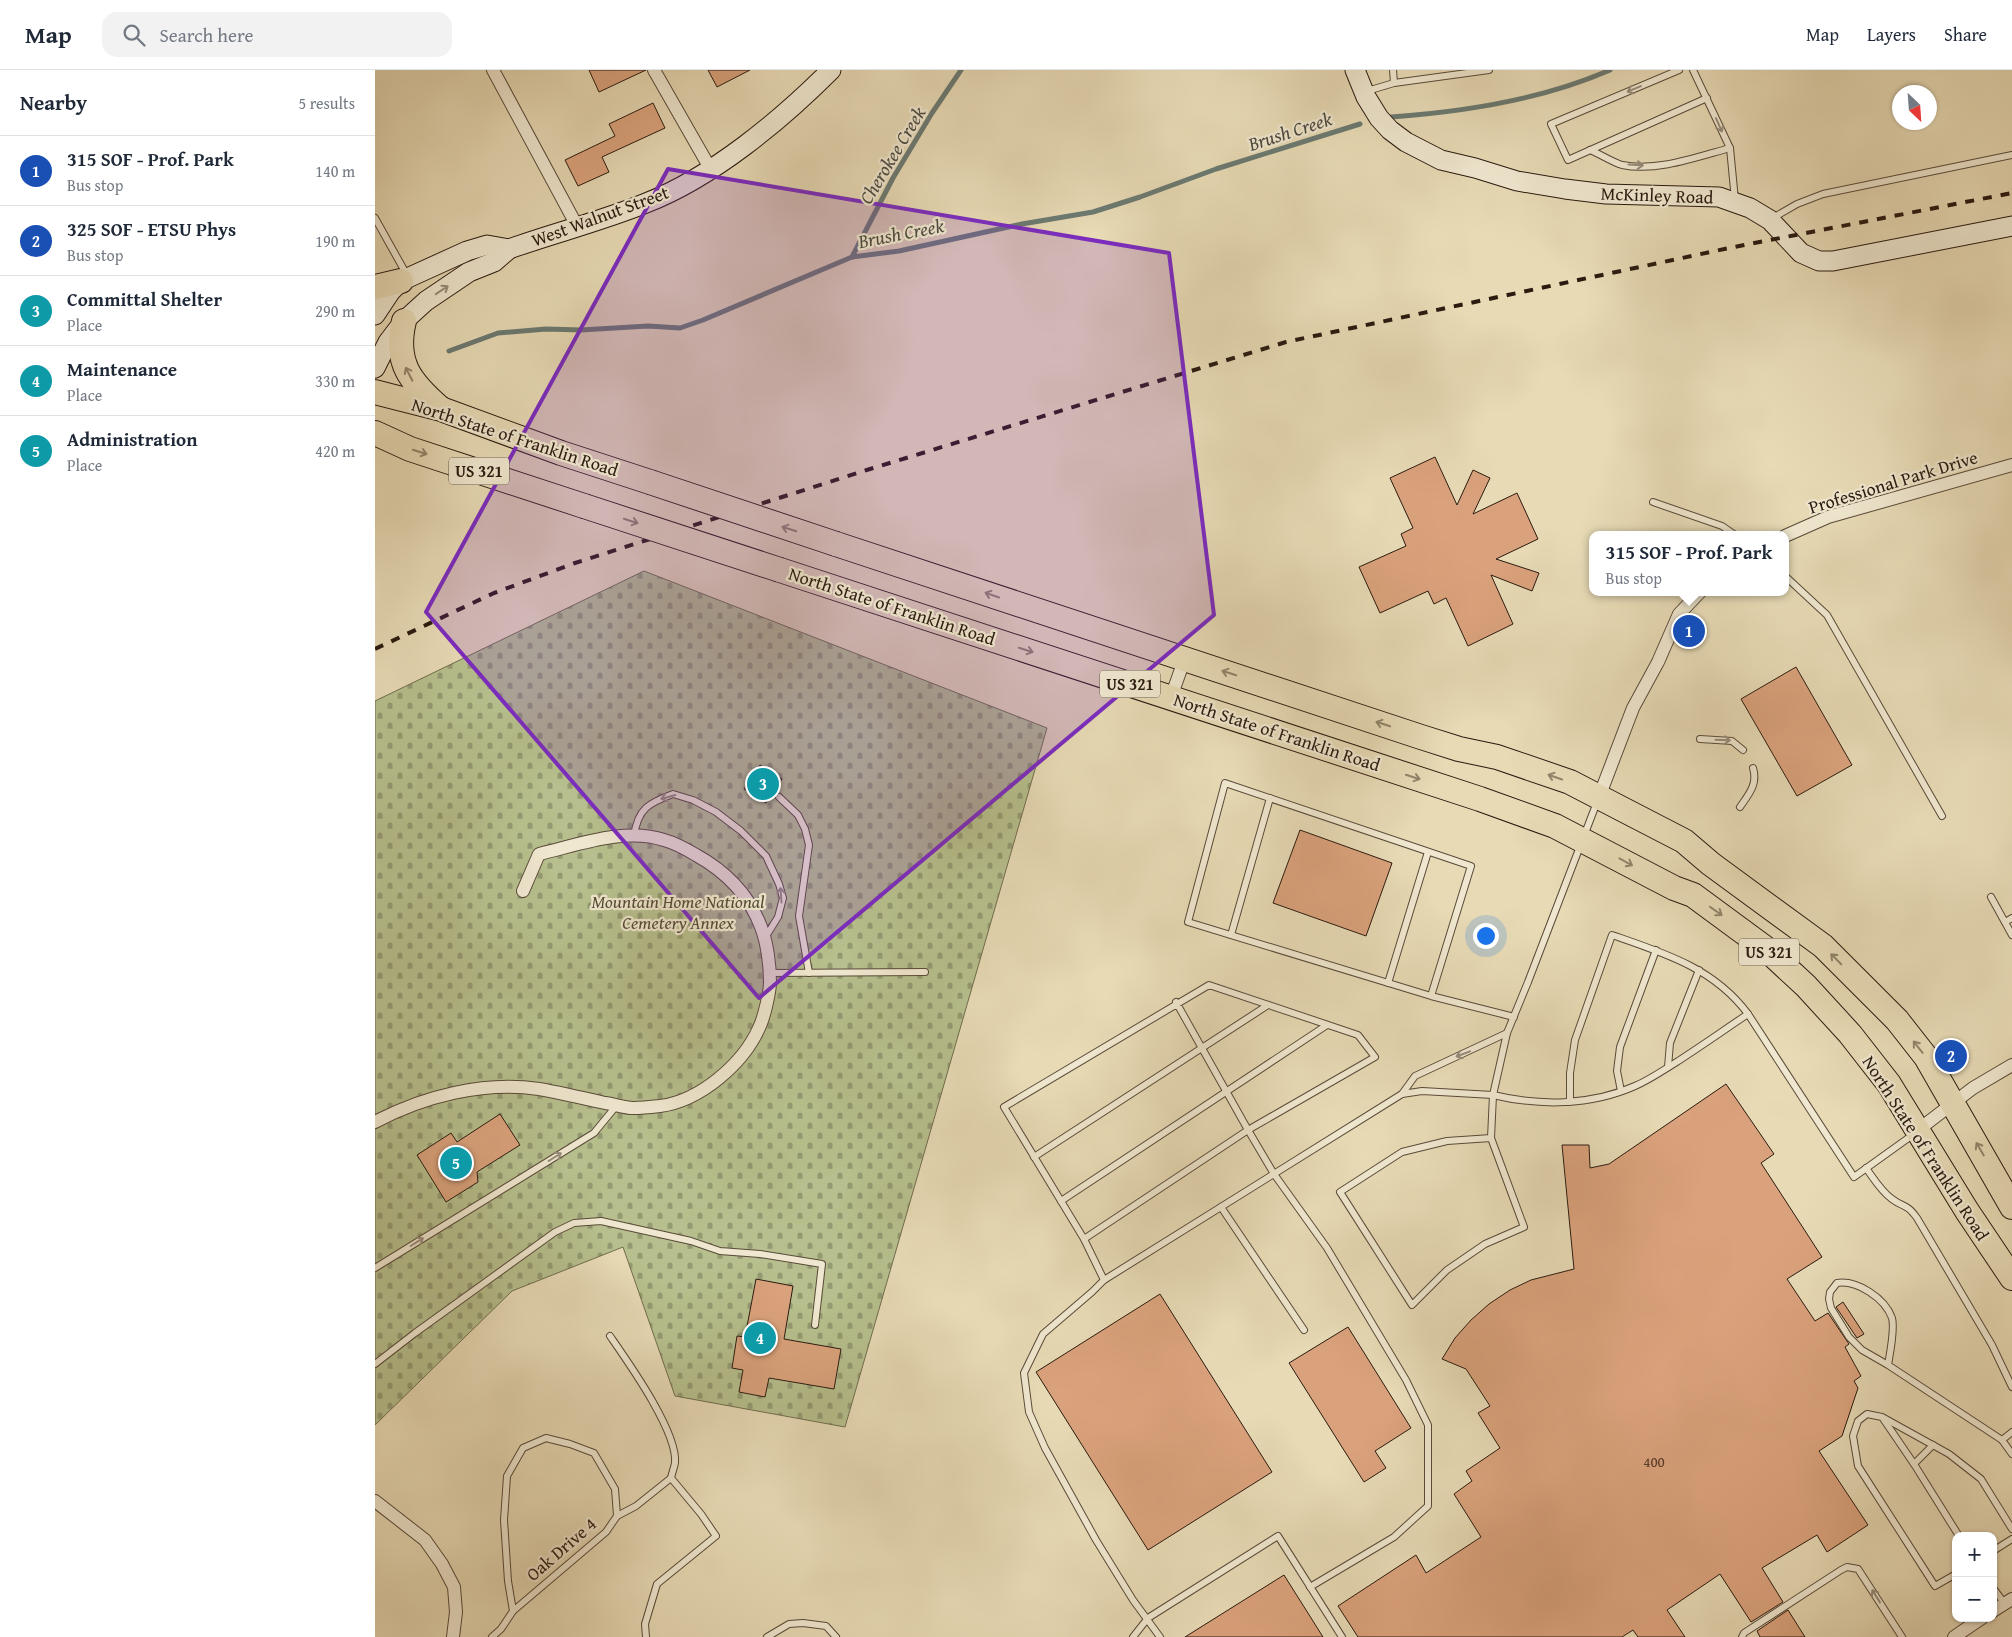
<!DOCTYPE html>
<meta charset="utf-8">
<style>
body{margin:0;font-family:"Gentium Book Plus",serif;background:#f2f2f3;color:#1f2937}
.controls{position:absolute;right:15px;bottom:15px;display:grid;overflow:hidden;border-radius:10px;box-shadow:0 1px 4px #0004}
.controls button{width:45px;height:45px;display:grid;place-items:center;padding:0;border:0;border-bottom:1px solid #e0e1e3;background:#fff;color:#1f2937;font:25px sans-serif}
.compass{position:absolute;left:1517px;top:15px;width:45px;height:45px;border-radius:50%;background:#fff;box-shadow:0 1px 4px #0004;rotate:155deg}
.you{position:absolute;left:1110px;top:865px;width:18px;height:18px;margin:-12px;border:4px solid #fff;border-radius:50%;background:#1a73e8;box-shadow:0 0 0 8px #1a73e833}
.badge{display:grid;place-items:center;width:32px;height:32px;border-radius:50%;background:#8f2418;color:#fff;font-size:16px;font-weight:700}
.pin{position:absolute;translate:-50% -50%;border:2px solid #fff;box-shadow:0 1px 5px #0006}
.popup{position:absolute;left:1214px;top:461px;width:200px;height:65px;box-sizing:border-box;display:grid;place-content:center;border-radius:10px;background:#fff;filter:drop-shadow(0 1px 4px #0005);font-size:16px;white-space:nowrap;color:#747a83}
.popup b{font-size:19px;color:#1f2937}
.popup::after{content:'';position:absolute;left:50%;top:100%;margin-left:-10px;border:10px solid transparent;border-top-color:#fff}
.list{margin:0;padding:0;list-style:none}
h2{display:flex;justify-content:space-between;align-items:center;height:65px;margin:0;padding:0 20px;font-size:21px}
h2 small{font-size:16px;font-weight:400;color:#747a83}
.list li{display:grid;grid-template-columns:32px 1fr auto;gap:15px;align-items:center;box-sizing:border-box;height:70px;padding:0 20px;border-top:1px solid #e0e1e3}
.list b{display:block;font-size:19px;white-space:nowrap}
.list p{margin:0;font-size:16px;white-space:nowrap;color:#747a83}
.list em{font-size:16px;font-style:normal;color:#747a83}
.icon{flex:none;width:28px;height:28px;fill:none;stroke:currentColor;stroke-width:2;stroke-linecap:round;stroke-linejoin:round}
.map{position:relative;flex:none;width:1637px;height:1567px;overflow:hidden}
header{display:flex;align-items:center;gap:30px;box-sizing:border-box;height:70px;padding:0 25px;background:#fff;border-bottom:1px solid #e0e1e3}
header strong{font-size:24px}
nav{display:flex;gap:28px;margin-inline-start:auto;font-size:18px}
.search{width:350px;height:45px;background:#f2f2f3;display:flex;align-items:center;gap:12px;box-sizing:border-box;padding:0 18px;border-radius:15px;color:#747a83;font-size:19px}
main{display:flex}
aside{flex:1;background:#fff}
.map>svg:first-child{display:block}
.cemetery{fill:url(#cemetery-stones);stroke:#706c4e}
.lines{fill:none;stroke-linecap:round;stroke-linejoin:round}
.stream{stroke:#6b7a72;stroke-width:5}
.building{fill:#daa27c;stroke:#2a1a10}
.lane-casing{stroke:#594a39;stroke-width:8}
.street-casing{stroke:#594a39;stroke-width:14}
.secondary-casing{stroke:#2a1a10;stroke-width:21}
.highway-casing{stroke:#2a1a10;stroke-width:26}
.lane{stroke:#efe7cf;stroke-width:6}
.street{stroke:#efe7cf;stroke-width:12}
.secondary{stroke:#efe7cf;stroke-width:19}
.highway{stroke:#e7dab5;stroke-width:24}
.rail{stroke:#2a1a10;stroke-width:4;stroke-dasharray:9 9;stroke-linecap:butt}
.highway-bridge-casing{stroke:#2a1a10;stroke-width:26;stroke-linecap:butt}
.highway-bridge{stroke:#e7dab5;stroke-width:24}
.oneway{stroke:#968b79}
.oneway2{stroke:#92846b}
.marked{fill:#7b2cbf;fill-opacity:0.2;stroke:#7b2cbf;stroke-width:4;stroke-linejoin:round}
.labels{text-anchor:middle;dominant-baseline:central;stroke-width:4.5;stroke-linejoin:round;paint-order:stroke}
.number-label{font-size:15px;fill:#563c2b}
.shield{fill:#efe7cf;stroke:#655849;stroke-width:1}
.shield-label{font-size:16px;font-weight:bold;fill:#2a1a10}
.street-label{font-size:18px;fill:#2a1a10;stroke:#efe7cf}
.park-label{font-size:18px;font-style:italic;fill:#544c36;stroke:#efe7cf}
.water-label{font-size:19px;font-style:italic;fill:#4b4a41;stroke:#efe7cf}
</style>
<header>
<strong>Map</strong>
<div class="search"><svg class="icon" aria-label="search" viewBox="0 0 24 24"><circle cx="10" cy="10" r="6"/><path d="M15 15l6 6"/></svg>Search here</div>
<nav><a>Map</a><a>Layers</a><a>Share</a></nav>
</header>
<main>
<aside>
<h2>Nearby<small>5 results</small></h2>
<ul class="list">
<li><span class="badge" style="background:#1a4fb4">1</span><div><b>315 SOF - Prof. Park</b><p>Bus stop</p></div><em>140 m</em></li>
<li><span class="badge" style="background:#1a4fb4">2</span><div><b>325 SOF - ETSU Phys</b><p>Bus stop</p></div><em>190 m</em></li>
<li><span class="badge" style="background:#0f9aa8">3</span><div><b>Committal Shelter</b><p>Place</p></div><em>290 m</em></li>
<li><span class="badge" style="background:#0f9aa8">4</span><div><b>Maintenance</b><p>Place</p></div><em>330 m</em></li>
<li><span class="badge" style="background:#0f9aa8">5</span><div><b>Administration</b><p>Place</p></div><em>420 m</em></li>
</ul>
</aside>
<div class="map">
<svg width="1637" height="1567" viewBox="0 0 1637 1567">
<defs>
<pattern id="cemetery-stones" width="16" height="16" patternUnits="userSpaceOnUse" patternTransform="scale(1.25)"><rect width="16" height="16" fill="#b6bf8d"/><path d="M2 7V4a2 2 0 0 1 4 0v3zM10 15v-3a2 2 0 0 1 4 0v3z" fill="#949a72"/></pattern>
</defs>
<rect width="100%" height="100%" fill="#e7dab5"/>
<filter id="stains"><feTurbulence type="fractalNoise" baseFrequency=".004" numOctaves="4"/><feColorMatrix values="0 0 0 0 .2 0 0 0 0 .09 0 0 0 0 .02 0 0 0 .5 -.17"/></filter>
<radialGradient id="worn" r=".72"><stop offset=".6" stop-color="#630" stop-opacity="0"/><stop offset="1" stop-color="#630" stop-opacity=".3"/></radialGradient>
<path class="cemetery" d="M269 501 672 658 470 1357 300 1326 248 1177 137 1221 0 1355V631Z"/>
<g class="lines">
<g class="stream">
<path d="M1016 47C1088 42 1169 29 1235 0"/>
<path d="M477 187 518 108 557 43 586 0"/>
<path d="M74 281 123 263 171 259 206 260 273 256 305 258 328 250 477 187 524 181 647 154 718 142 765 127 841 99 985 54"/>
</g>
</g>
<g class="building">
<path d="M214 0H271L224 22Z"/>
<path d="M333 0H375L342 17Z"/>
<path d="M278 33 290 58 227 87 234 102 203 116 190 90 240 66 234 54Z"/>
<path d="M1060 387 1082 435 1098 400 1115 408 1098 444 1142 423 1163 469 1121 489 1164 503 1157 521 1116 505 1138 554 1093 576 1071 528 1059 534 1053 521 1005 543 984 497 1031 476 1026 464 1038 458 1015 408Z"/>
<path d="M1421 597 1477 695 1422 726 1366 629Z"/>
<path d="M385 695 407 709 391 733 369 719Z"/>
<path d="M925 760 1017 793 991 866 898 833Z"/>
<path d="M1351 1014 1399 1084 1386 1093 1447 1187 1412 1209 1440 1251 1453 1243 1474 1274 1470 1277 1486 1306 1479 1311 1483 1318 1467 1366 1444 1381 1493 1455 1452 1482 1442 1465 1387 1498 1408 1532 1376 1552 1345 1504 1292 1540 1310 1567H1263L1258 1560 1247 1567H983L963 1536 1041 1485 1051 1503 1106 1467 1079 1424 1097 1411 1091 1401 1125 1378 1103 1343 1115 1336 1091 1299 1067 1289 1080 1268 1096 1250 1114 1234 1135 1220 1156 1210 1199 1199 1187 1075H1214L1215 1098 1234 1094Z"/>
<path d="M125 1044 145 1075 102 1102 103 1112 71 1132 42 1085 76 1063 82 1072Z"/>
<path d="M381 1209 418 1216 409 1269 466 1279 459 1319 394 1308 390 1327 364 1322 368 1300 357 1298 362 1266 370 1267Z"/>
<path d="M785 1224 897 1402 773 1480 661 1302Z"/>
<path d="M1468 1232 1489 1264 1482 1268 1461 1237Z"/>
<path d="M973 1257 1036 1358 1000 1381 1011 1398 989 1412 914 1293Z"/>
<path d="M909 1505 948 1567H810Z"/>
<path d="M1413 1540 1430 1567H1385L1382 1561Z"/>
</g>
<g class="lines">
<g class="lane-casing">
<g id="lane">
<path d="M1018 0 1019 13"/>
<path d="M1304 0 1176 54 1193 90 1332 28"/>
<path d="M1318 0 1355 78 1360 130"/>
<path d="M992 21 1019 13 1114 0"/>
<path d="M1215 80C1225 84 1237 92 1247 95 1282 102 1322 87 1355 78"/>
<path d="M0 148 33 207"/>
<path d="M1396 149 1422 134 1448 124 1637 85"/>
<path d="M1278 432 1347 456 1360 465"/>
<path d="M1410 506 1452 545 1567 746"/>
<path d="M1325 669 1357 671 1368 680"/>
<path d="M404 727 423 745 430 759 434 775 424 846 434 903"/>
<path d="M1365 737C1374 724 1383 714 1378 698"/>
<path d="M259 766C263 738 274 733 298 724L318 730 341 742 366 761 391 786 404 814 408 828 403 847 390 868"/>
<path d="M1616 827 1637 865"/>
<path d="M1630 852 1637 848"/>
<path d="M856 865 895 728"/>
<path d="M394 903 550 902"/>
<path d="M1013 913 1053 782"/>
<path d="M1056 926 1096 796 850 713 813 852 1056 926 1139 947"/>
<path d="M801 932 873 1060 1000 987 983 965 834 915 629 1037 709 1169 873 1060 899 1104 952 1178 1031 1310 1053 1355V1436L1019 1467 935 1517"/>
<path d="M1373 944 1479 1107 1539 1064"/>
<path d="M1293 997 1295 973 1324 900"/>
<path d="M1246 1021 1242 1001 1245 977 1281 880"/>
<path d="M1027 1024 1040 1006 1132 963"/>
<path d="M1116 1068 1072 1071 1027 1082 965 1122 1037 1235 1072 1200 1110 1174 1149 1157 1116 1068 1118 1025C1164 1036 1215 1036 1260 1016 1274 1010 1287 1001 1300 993 1325 977 1349 960 1373 944 1339 898 1289 883 1237 865L1200 970 1195 1003V1032"/>
<path d="M659 1087 893 935"/>
<path d="M1491 1098C1499 1109 1506 1121 1517 1129 1529 1138 1531 1133 1542 1148L1617 1275 1637 1317"/>
<path d="M686 1131 952 955"/>
<path d="M846 1137 929 1260"/>
<path d="M709 1169 729 1210 717 1222 668 1264 649 1303 654 1342 670 1378 721 1470 758 1530 785 1567"/>
<path d="M0 1198 219 1063 242 1035"/>
<path d="M729 1210 1027 1024 1047 1021 1118 1025 1132 963 1153 912 1222 732"/>
<path d="M235 1266C253 1292 303 1362 300 1393 299 1398 297 1403 296 1408"/>
<path d="M0 1294 40 1263 180 1162 199 1153 226 1151 316 1171 345 1181 385 1184 447 1194 440 1255"/>
<path d="M1513 1295C1515 1283 1520 1259 1517 1248 1510 1228 1482 1210 1462 1213L1455 1222 1454 1229 1456 1238 1474 1267 1487 1280 1513 1295 1627 1370 1637 1384"/>
<path d="M1509 1348 1574 1384 1606 1409 1637 1459"/>
<path d="M1627 1370 1637 1362"/>
<path d="M1558 1375 1539 1394 1507 1347 1492 1344 1483 1351 1478 1366 1483 1396 1560 1516 1581 1504"/>
<path d="M1539 1394 1584 1466"/>
<path d="M242 1446 261 1436 296 1408 326 1444 341 1466 282 1514 270 1554 271 1567"/>
<path d="M1618 1481 1637 1469"/>
<path d="M1618 1518 1630 1534"/>
<path d="M117 1567 126 1559 138 1541 231 1462 242 1446 240 1419 219 1383 195 1374 171 1368 148 1378 132 1406 129 1450 133 1511 138 1541"/>
<path d="M392 1567 414 1554 428 1553 451 1556 461 1567"/>
<path d="M758 1567 773 1548 903 1466 967 1567"/>
<path d="M1367 1567 1369 1563 1466 1500 1472 1497 1483 1499 1527 1567"/>
</g>
</g>
<g class="street-casing">
<g id="street">
<path d="M118 0 202 156"/>
<path d="M279 0 335 98"/>
<path d="M1410 466 1453 447 1637 395"/>
<path d="M796 627 810 588"/>
<path d="M1224 727 1258 638 1283 592 1304 544 1325 522"/>
<path d="M0 1052C49 1026 109 1011 164 1019 186 1023 208 1028 230 1033 239 1034 249 1038 258 1038 267 1038 276 1037 285 1036 325 1031 368 994 384 958 389 948 395 922 395 912 395 895 392 872 386 857 374 825 350 801 321 785 311 779 300 773 289 770 250 757 203 775 164 784L148 821"/>
<path d="M1543 1060 1598 1018 1637 995"/>
<path d="M0 1431 50 1470 67 1494 79 1517 81 1542 78 1567"/>
<path d="M1618 1541 1637 1529"/>
<path d="M1579 1567 1607 1548"/>
</g>
</g>
<g class="secondary-casing">
<g id="secondary">
<path d="M980 0 991 27 1004 48 1015 60 1031 72 1066 90 1100 98 1142 111 1190 119 1231 124 1344 127 1375 138 1395 150 1426 183 1444 191H1458L1637 156"/>
<path d="M0 245 16 221 26 211 92 181 112 175 134 179"/>
<path d="M0 298 13 272 29 251 51 231 94 202 119 192 134 179C179 163 227 151 271 133 338 107 406 50 456 0"/>
</g>
</g>
<g class="highway-casing">
<g id="highway">
<path d="M0 217 26 211"/>
<path d="M29 251C19 292 35 312 65 338"/>
<path d="M0 322 66 339 186 383 275 412"/>
<path d="M0 363 35 379 209 436"/>
<path d="M461 474 1046 667 1084 679 1122 687 1195 712 1249 740 1309 771 1336 794 1448 876 1522 950 1551 987 1637 1137"/>
<path d="M405 500 1105 729 1180 756 1299 818 1318 825 1390 878 1431 916 1475 964 1514 1014 1592 1141 1637 1208"/>
</g>
</g>
<use href="#lane" class="lane"/>
<use href="#street" class="street"/>
<use href="#secondary" class="secondary"/>
<use href="#highway" class="highway"/>
<path class="rail" d="M0 579 119 523 200 493 495 399 911 272 1359 177 1637 123"/>
<g class="highway-bridge-casing">
<g id="highway-bridge">
<path d="M275 412 461 474"/>
<path d="M209 436 405 500"/>
</g>
</g>
<use href="#highway-bridge" class="highway-bridge"/>
</g>
<defs><path id="oneway-shaft" d="M-6 0H5M1.5-3L5.5 0L1.5 3" fill="none" stroke-width="1.6" stroke-linecap="round" stroke-linejoin="round" transform="scale(1.25)"/></defs>
<g class="oneway">
<use href="#oneway-shaft" transform="translate(1259 19) rotate(157)"/>
<use href="#oneway-shaft" transform="translate(1344 55) rotate(66)"/>
<use href="#oneway-shaft" transform="translate(1261 95) rotate(3)"/>
<use href="#oneway-shaft" transform="translate(67 220) rotate(-34)"/>
<use href="#oneway-shaft" transform="translate(1348 670) rotate(2)"/>
<use href="#oneway-shaft" transform="translate(293 727) rotate(164)"/>
<use href="#oneway-shaft" transform="translate(406 825) rotate(-94)"/>
<use href="#oneway-shaft" transform="translate(1088 984) rotate(159)"/>
<use href="#oneway-shaft" transform="translate(180 1087) rotate(-32)"/>
<use href="#oneway-shaft" transform="translate(42 1172) rotate(-32)"/>
<use href="#oneway-shaft" transform="translate(1501 1526) rotate(-122)"/>
</g>
<g class="oneway2">
<use href="#oneway-shaft" transform="translate(34 304) rotate(-117)"/>
<use href="#oneway-shaft" transform="translate(45 382) rotate(18)"/>
<use href="#oneway-shaft" transform="translate(256 451) rotate(18)"/>
<use href="#oneway-shaft" transform="translate(414 459) rotate(-162)"/>
<use href="#oneway-shaft" transform="translate(617 525) rotate(-161)"/>
<use href="#oneway-shaft" transform="translate(651 580) rotate(18)"/>
<use href="#oneway-shaft" transform="translate(854 603) rotate(-162)"/>
<use href="#oneway-shaft" transform="translate(1008 654) rotate(-162)"/>
<use href="#oneway-shaft" transform="translate(1038 707) rotate(18)"/>
<use href="#oneway-shaft" transform="translate(1180 707) rotate(-161)"/>
<use href="#oneway-shaft" transform="translate(1251 792) rotate(29)"/>
<use href="#oneway-shaft" transform="translate(1341 841) rotate(35)"/>
<use href="#oneway-shaft" transform="translate(1461 889) rotate(-135)"/>
<use href="#oneway-shaft" transform="translate(1543 977) rotate(-128)"/>
<use href="#oneway-shaft" transform="translate(1605 1079) rotate(-120)"/>
</g>
<path class="marked" d="M293 99 794 183 839 545 384 928 51 542Z"/>
<g class="labels">
<g class="number-label">
<text x="1279" y="1391">400</text>
</g>
<g class="shield">
<rect x="74" y="387.5" width="60" height="27" rx="4"/>
<rect x="725" y="600.5" width="60" height="27" rx="4"/>
<rect x="1364" y="868.5" width="60" height="27" rx="4"/>
</g>
<g class="shield-label">
<text x="104" y="401">US 321</text>
<text x="755" y="614">US 321</text>
<text x="1394" y="882">US 321</text>
</g>
<g class="street-label">
<text transform="translate(1282 125) rotate(2)">McKinley Road</text>
<text transform="translate(225 146) rotate(-20)">West Walnut Street</text>
<text transform="translate(140 367) rotate(18)">North State of Franklin Road</text>
<text transform="translate(1518 412) rotate(-17)">Professional Park Drive</text>
<text transform="translate(517 536) rotate(18)">North State of Franklin Road</text>
<text transform="translate(902 662) rotate(18)">North State of Franklin Road</text>
<text transform="translate(1551 1078) rotate(57)">North State of Franklin Road</text>
<text transform="translate(186 1479) rotate(-41)">Oak Drive 4</text>
</g>
<g class="park-label">
<text x="303" y="831">Mountain Home National<tspan x="303" dy="21">Cemetery Annex</tspan></text>
</g>
<g class="water-label">
<text transform="translate(915 61) rotate(-18)">Brush Creek</text>
<text transform="translate(517 85) rotate(-59)">Cherokee Creek</text>
<text transform="translate(526 163) rotate(-11)">Brush Creek</text>
</g>
</g>
<rect width="100%" height="100%" filter="url(#stains)"/>
<rect width="100%" height="100%" fill="url(#worn)"/>
</svg>
<div class="controls">
<button>+</button>
<button>−</button>
</div>
<svg class="compass" viewBox="-18 -18 36 36"><path d="M0-13l5 13h-10z" fill="#e53935"/><path d="M0 13l5-13h-10z" fill="#747a83"/></svg>
<div class="you"></div>
<div class="pin badge" style="left:1314px;top:561px;background:#1a4fb4">1</div>
<div class="popup"><b>315 SOF - Prof. Park</b>Bus stop</div>
<div class="pin badge" style="left:1576px;top:986px;background:#1a4fb4">2</div>
<div class="pin badge" style="left:388px;top:714px;background:#0f9aa8">3</div>
<div class="pin badge" style="left:385px;top:1268px;background:#0f9aa8">4</div>
<div class="pin badge" style="left:81px;top:1093px;background:#0f9aa8">5</div>
</div>
</main>
